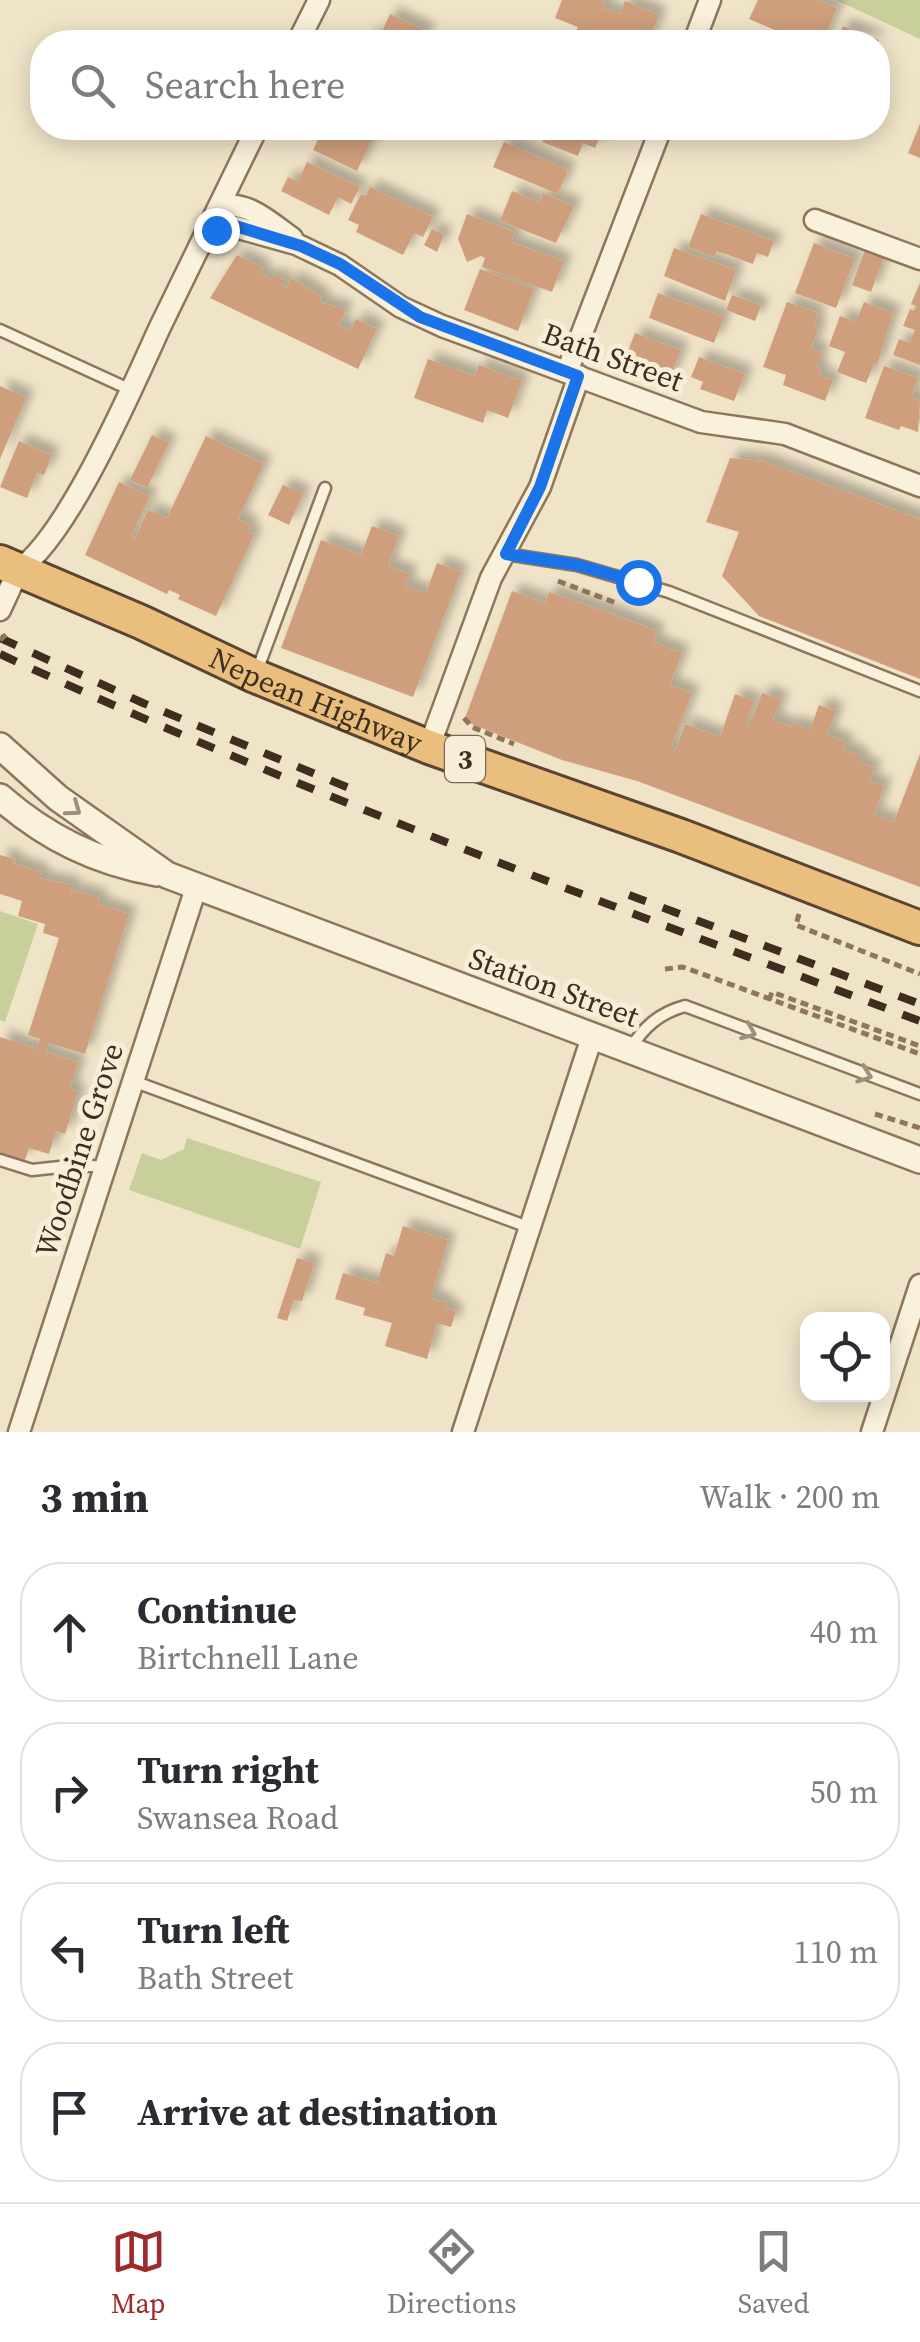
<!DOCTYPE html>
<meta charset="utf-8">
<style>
body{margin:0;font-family:"Source Serif 4",serif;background:#f7f7f7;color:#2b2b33}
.controls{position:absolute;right:30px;bottom:30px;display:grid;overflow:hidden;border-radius:20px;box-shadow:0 5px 25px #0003}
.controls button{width:90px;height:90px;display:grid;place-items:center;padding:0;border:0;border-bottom:2px solid #e1e1e2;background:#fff;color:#2b2b33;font:50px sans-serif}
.stop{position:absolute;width:30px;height:30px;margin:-22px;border:8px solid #1a73e8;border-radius:50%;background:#fff}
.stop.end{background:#1a73e8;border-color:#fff;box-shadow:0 2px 10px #0008}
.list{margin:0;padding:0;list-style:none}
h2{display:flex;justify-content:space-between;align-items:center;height:130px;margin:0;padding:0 40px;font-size:42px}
h2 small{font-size:32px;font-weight:400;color:#7c7c81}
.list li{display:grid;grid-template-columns:65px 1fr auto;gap:30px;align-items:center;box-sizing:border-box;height:140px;margin:0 20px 20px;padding:0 20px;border:2px solid #e1e1e2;border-radius:40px}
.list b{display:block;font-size:38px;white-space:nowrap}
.list p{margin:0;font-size:32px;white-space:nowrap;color:#7c7c81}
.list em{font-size:32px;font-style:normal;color:#7c7c81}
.icon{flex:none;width:55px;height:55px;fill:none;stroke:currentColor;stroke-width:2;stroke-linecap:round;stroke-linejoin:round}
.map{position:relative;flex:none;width:920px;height:1432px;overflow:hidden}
.search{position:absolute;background:#fff;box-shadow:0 5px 25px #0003;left:30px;right:30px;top:30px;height:110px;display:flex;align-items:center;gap:25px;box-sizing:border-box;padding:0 35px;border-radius:40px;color:#7c7c81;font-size:38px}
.sheet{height:770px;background:#fff}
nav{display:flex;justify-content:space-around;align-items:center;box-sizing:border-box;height:140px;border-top:2px solid #e1e1e2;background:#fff;font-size:28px;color:#7c7c81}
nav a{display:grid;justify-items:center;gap:5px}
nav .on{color:#9e2a2b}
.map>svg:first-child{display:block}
.green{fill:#c9cf9b}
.building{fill:#cf9f7d;filter:url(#shadow)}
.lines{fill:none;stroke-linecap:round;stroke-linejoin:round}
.service-casing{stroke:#8d765c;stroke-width:15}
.minor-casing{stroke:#8d765c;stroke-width:25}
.tertiary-casing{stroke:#8d765c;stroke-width:30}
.trunk-casing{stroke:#5b4430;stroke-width:38}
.path{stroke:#8d765c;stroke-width:5;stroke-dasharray:8 5;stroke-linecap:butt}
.service{stroke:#faf1dc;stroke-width:10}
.minor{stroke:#faf1dc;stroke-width:20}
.tertiary{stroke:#faf1dc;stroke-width:25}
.trunk{stroke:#eabe7c;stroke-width:32}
.rail{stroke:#3d2e20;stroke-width:8;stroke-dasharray:18 18;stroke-linecap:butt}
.path-bridge{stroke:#8d765c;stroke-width:5;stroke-dasharray:8 5;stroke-linecap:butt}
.oneway{stroke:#9c907e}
.route{stroke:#1a73e8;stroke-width:12}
.labels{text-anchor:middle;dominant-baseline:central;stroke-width:10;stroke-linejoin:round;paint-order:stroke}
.shield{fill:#f7eed8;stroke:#756857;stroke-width:2.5}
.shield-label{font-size:28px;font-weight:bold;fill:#3d2e20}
.street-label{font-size:30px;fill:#3d2e20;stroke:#f7eed8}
</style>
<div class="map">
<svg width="920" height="1432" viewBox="0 0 920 1432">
<defs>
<filter id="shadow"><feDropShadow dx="8" dy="-8" stdDeviation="5" flood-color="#0004"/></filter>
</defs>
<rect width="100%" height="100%" fill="#f0e4c8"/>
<g class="green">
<path d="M836 0H920V39Z"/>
<path d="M0 911 38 924 5 1022 0 1020Z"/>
<path d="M187 1138 321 1182 300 1249 129 1190 142 1153 161 1160 184 1149Z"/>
</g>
<g class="building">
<path d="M562 0H598L606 3 604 8 620 14 625 1 659 15 648 42H606L584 34 582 38 574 35 578 27 555 18Z"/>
<path d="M758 0H818L837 8 823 42H803L749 19Z"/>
<path d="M390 14 427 31 422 42H366L370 34 379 38Z"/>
<path d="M843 26 879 40 878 42H836Z"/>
<path d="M920 124V158L908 153Z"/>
<path d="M315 128H377L357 171 313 150 319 137 312 134Z"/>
<path d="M548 128H604L595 148 583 143 578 156 542 142Z"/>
<path d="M504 142 568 170 558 194 493 167Z"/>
<path d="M307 162 360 187 351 204 338 197 329 215 281 191 288 177 298 181Z"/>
<path d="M370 187 433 217 423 237 414 233 403 255 356 232 359 225 348 220 361 194 366 196Z"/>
<path d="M512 191 539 202 543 193 574 206 556 243 500 221Z"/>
<path d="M467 214 515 232 511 242 564 261 552 292 482 267 485 258 481 256 467 262 458 239Z"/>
<path d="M701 214 774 241 768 257 757 253 753 264 717 251 714 257 688 247Z"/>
<path d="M432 229 444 235 437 252 424 245Z"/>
<path d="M814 243 855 259 836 308 795 293Z"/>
<path d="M674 248 736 270 725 301 664 276Z"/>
<path d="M865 250 884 257 871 292 852 285Z"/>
<path d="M237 255 263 268 260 273 272 279 274 275 285 280 282 286 287 288 291 278 322 297 319 302 346 310 339 325 350 331 356 319 377 329 358 369 210 298Z"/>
<path d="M480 269 534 289 518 331 464 310Z"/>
<path d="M920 283V365L893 355 899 339 910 343 915 330 903 326 910 309 914 311 916 306 911 304Z"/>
<path d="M658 293 724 317 714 343 649 318Z"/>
<path d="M732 295 761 305 755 321 726 310Z"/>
<path d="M787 302 818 313 814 325 819 327 811 348 822 352 816 367 821 369 819 375 833 380 825 401 783 385 786 375 763 367Z"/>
<path d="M864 302 893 313 877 365 874 364 866 383 837 372 845 352 829 346 840 316 856 322Z"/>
<path d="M635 333 681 350 669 381 623 364Z"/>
<path d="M699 357 745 374 734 401 700 389 703 382 691 377Z"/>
<path d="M428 359 475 376 479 365 522 381 508 418 487 410 483 423 414 398Z"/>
<path d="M884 366 918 378 911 397 920 401 918 432 901 426 899 430 865 418Z"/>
<path d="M0 386 26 398 0 459Z"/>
<path d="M152 435 169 443 147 488 130 480Z"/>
<path d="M206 436 264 464 238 519 250 525 247 531 254 535 216 616 178 599 180 595 169 590 167 594 85 555 119 482 150 496 131 537 135 538 148 510 167 518Z"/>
<path d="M19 441 52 455 44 475 37 473 27 498 0 487Z"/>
<path d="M730 458 763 461 920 519V679L759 616 722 576 739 532 706 522Z"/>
<path d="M283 485 303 494 289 525 268 515Z"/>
<path d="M372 526 399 536 388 566 410 574 405 586 426 593 437 563 461 572 413 697 281 648 321 540 361 555Z"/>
<path d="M512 591 545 603 549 592 613 614 657 631 653 642 682 653 670 685 692 693 671 748 676 749 685 724 720 737 735 694 754 701 746 726 749 727 762 693 781 699 773 720 791 727 793 723 810 730 819 705 836 711 827 735 846 742 843 749 861 756 859 762 874 768 869 781 884 786 874 815 894 822 920 754V887L637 781 562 760 464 721Z"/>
<path d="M0 855 15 859 13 863 41 872 39 878 73 885 70 893 73 894 74 890 100 898 98 904 129 914 85 1054 49 1043 46 1052 78 1062 70 1089 78 1092 65 1134 56 1131 49 1154 29 1148 25 1160 0 1153V1037L37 1049 40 1039 28 1035 59 938 43 933 45 924 18 916 22 901 0 894Z"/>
<path d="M403 1226 448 1240 431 1298 447 1303 445 1308 456 1311 451 1327 437 1323 427 1359 385 1346 392 1323 363 1315 365 1308 335 1299 343 1273 377 1283 386 1253 394 1256Z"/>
<path d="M297 1258 314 1263 302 1301 294 1300 287 1321 277 1318Z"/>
</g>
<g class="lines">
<g class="service-casing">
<g id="service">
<path d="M0 330 131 390"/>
<path d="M506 554 577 565 669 592 920 691"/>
<path d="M257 671 325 488"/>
<path d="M630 1049C644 1027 659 1013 685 1006L920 1094"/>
<path d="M133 1081 528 1227"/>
<path d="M0 1160 32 1170 78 1165 105 1167"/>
</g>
</g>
<g class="minor-casing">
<g id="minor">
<path d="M298 42 319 0"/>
<path d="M694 42 710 0"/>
<path d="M218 209C243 196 272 224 292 238"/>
<path d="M815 220 920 259"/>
<path d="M199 247 216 230 228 225 296 244 340 265 401 307 442 326 701 422 785 434 920 486"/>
<path d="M567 372 661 128"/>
<path d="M11 574C63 551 135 381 160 327 192 260 225 194 257 128"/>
<path d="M0 610 18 571"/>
<path d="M429 747 491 578 540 487 579 376"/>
<path d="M19 1432 196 888"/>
<path d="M463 1432 592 1037"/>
<path d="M872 1432 920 1285"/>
</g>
</g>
<g class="tertiary-casing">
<g id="tertiary">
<path d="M0 746 58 798 167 875 920 1160"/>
<path d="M0 797C47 838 96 862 157 873"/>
</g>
</g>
<g class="trunk-casing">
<g id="trunk">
<path id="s1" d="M0 562 141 622 255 676 429 747 681 836 920 928"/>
</g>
</g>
<g class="path">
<path d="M558 581 616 603"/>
<path d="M464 718 472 727 514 744"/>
<path d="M799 914 796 925 920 974"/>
<path d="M665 969 683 967 920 1054"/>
<path d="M769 1000 772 992 920 1046"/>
<path d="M875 1114 920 1128"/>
</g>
<use href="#service" class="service"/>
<use href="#minor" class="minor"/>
<use href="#tertiary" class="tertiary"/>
<use href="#trunk" class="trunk"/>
<g class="rail">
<path d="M0 638 143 703 349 788"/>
<path d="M0 654C300 793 611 905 920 1021"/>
<path d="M629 895 920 1004"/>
</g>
<path class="path-bridge" d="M0 640 8 633"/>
</g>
<defs><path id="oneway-chevron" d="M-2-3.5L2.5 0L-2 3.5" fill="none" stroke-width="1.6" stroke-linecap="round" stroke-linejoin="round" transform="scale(2.5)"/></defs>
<g class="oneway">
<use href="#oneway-chevron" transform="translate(74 809) rotate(36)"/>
<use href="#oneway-chevron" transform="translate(749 1032) rotate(22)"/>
<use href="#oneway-chevron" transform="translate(865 1075) rotate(20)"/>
</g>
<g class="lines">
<path class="route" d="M216 230 232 225 301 246 340 264 420 317 578 376 540 487 506 554 577 565 638 582"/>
</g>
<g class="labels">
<rect class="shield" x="445" y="736" width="40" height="46" rx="8"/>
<g class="shield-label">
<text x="465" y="759">3</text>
</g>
<g class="street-label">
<text transform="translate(613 357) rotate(20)">Bath Street</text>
<text stroke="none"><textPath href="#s1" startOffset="345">Nepean Highway</textPath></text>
<text transform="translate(554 987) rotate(20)">Station Street</text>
<text transform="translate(79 1150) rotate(-72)">Woodbine Grove</text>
</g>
</g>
</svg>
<div class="controls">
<button><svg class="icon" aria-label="locate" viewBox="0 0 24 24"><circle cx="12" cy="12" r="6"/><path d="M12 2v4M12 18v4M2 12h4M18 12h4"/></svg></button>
</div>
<div class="stop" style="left:638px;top:582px"></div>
<div class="stop end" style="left:216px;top:230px"></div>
<div class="search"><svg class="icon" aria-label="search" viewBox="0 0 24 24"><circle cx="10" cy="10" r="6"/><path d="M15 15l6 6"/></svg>Search here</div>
</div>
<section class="sheet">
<h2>3 min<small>Walk · 200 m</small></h2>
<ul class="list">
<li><svg class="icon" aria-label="ahead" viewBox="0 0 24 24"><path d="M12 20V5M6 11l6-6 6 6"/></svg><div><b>Continue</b><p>Birtchnell Lane</p></div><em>40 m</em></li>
<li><svg class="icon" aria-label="right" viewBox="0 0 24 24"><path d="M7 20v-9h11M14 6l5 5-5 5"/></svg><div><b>Turn right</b><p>Swansea Road</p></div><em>50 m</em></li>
<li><svg class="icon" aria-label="left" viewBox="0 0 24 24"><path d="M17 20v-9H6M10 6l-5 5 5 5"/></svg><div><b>Turn left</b><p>Bath Street</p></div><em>110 m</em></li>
<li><svg class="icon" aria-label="arrive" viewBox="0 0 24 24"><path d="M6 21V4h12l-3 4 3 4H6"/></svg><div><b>Arrive at destination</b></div></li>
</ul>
</section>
<nav>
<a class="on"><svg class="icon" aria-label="map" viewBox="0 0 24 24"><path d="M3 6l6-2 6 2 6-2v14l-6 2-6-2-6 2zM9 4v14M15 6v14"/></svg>Map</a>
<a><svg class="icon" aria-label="directions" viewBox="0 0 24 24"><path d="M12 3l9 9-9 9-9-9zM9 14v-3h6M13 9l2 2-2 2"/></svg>Directions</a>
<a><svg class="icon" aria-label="saved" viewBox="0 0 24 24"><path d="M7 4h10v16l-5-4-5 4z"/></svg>Saved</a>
</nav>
